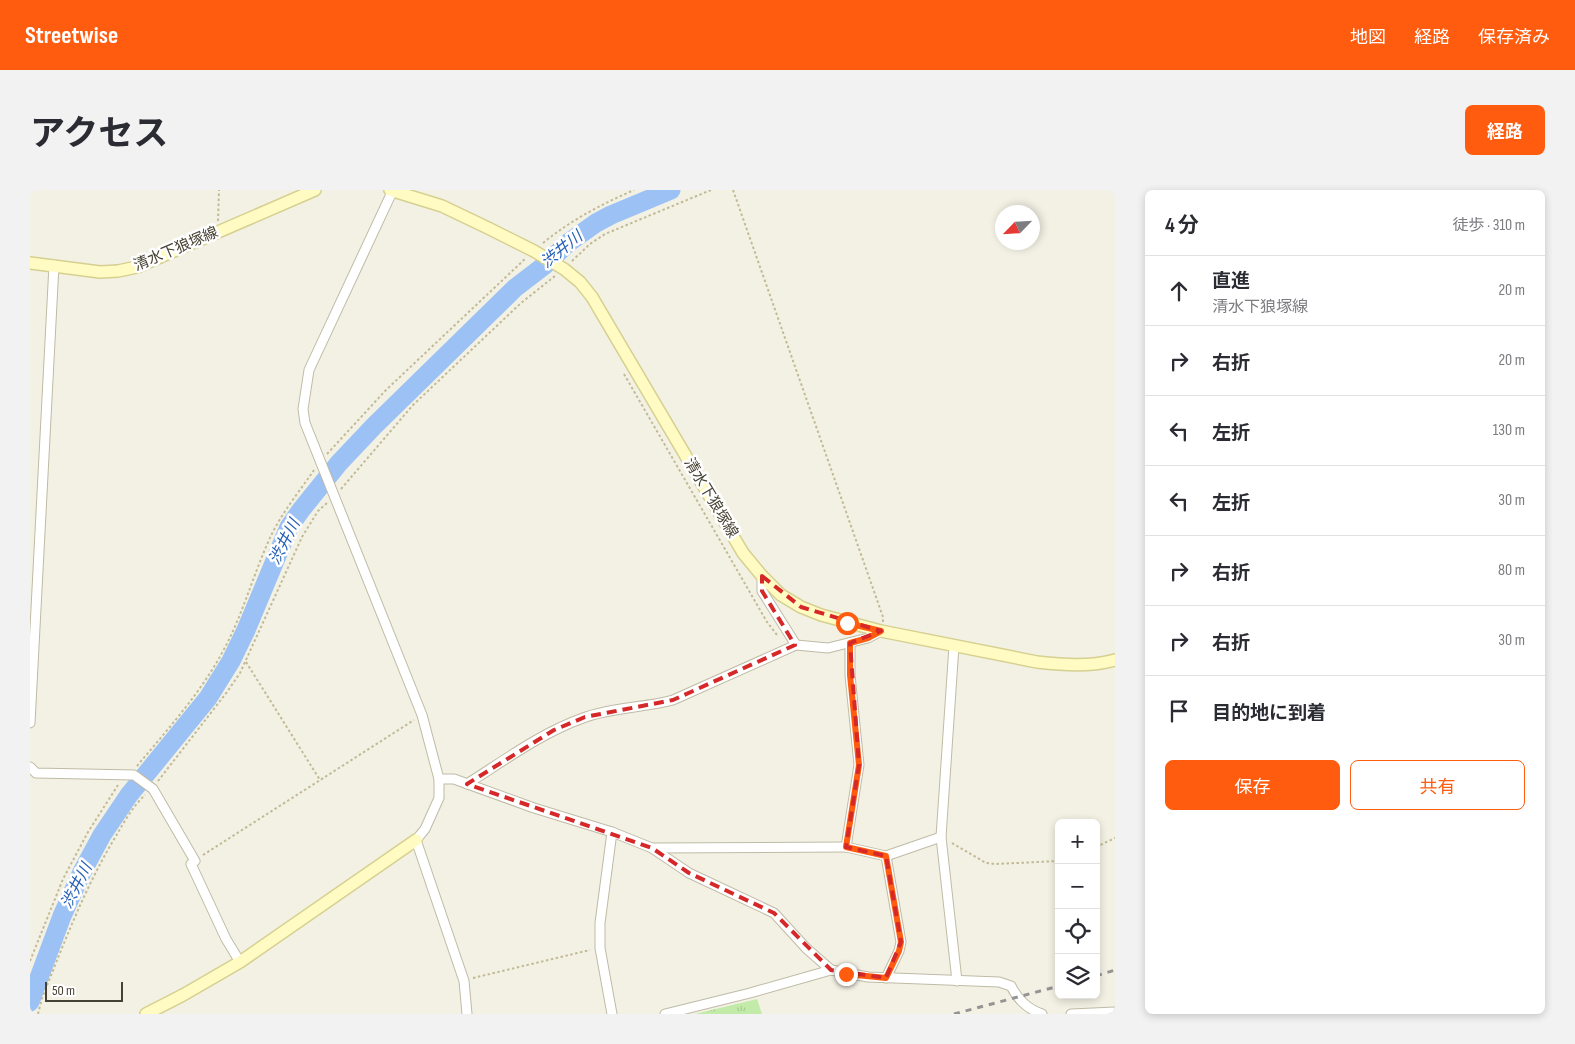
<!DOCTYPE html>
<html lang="ja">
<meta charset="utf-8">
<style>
body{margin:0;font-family:"Sofia Sans Condensed","Noto Sans JP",sans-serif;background:#f2f2f3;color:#2b2b33}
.controls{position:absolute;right:15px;bottom:15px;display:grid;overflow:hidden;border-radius:8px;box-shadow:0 2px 8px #0003}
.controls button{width:45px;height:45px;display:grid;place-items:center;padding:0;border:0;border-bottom:1px solid #e1e1e2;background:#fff;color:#2b2b33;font:25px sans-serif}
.compass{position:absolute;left:965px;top:15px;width:45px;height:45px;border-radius:50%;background:#fff;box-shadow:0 2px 8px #0003;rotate:245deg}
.scale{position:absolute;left:15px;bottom:12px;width:78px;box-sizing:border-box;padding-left:5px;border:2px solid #464233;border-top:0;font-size:14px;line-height:18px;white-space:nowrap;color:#464233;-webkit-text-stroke:4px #fff;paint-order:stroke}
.stop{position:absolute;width:15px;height:15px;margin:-11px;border:4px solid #ff5c0f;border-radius:50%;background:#fff}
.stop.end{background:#ff5c0f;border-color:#fff;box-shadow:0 1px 5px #0008}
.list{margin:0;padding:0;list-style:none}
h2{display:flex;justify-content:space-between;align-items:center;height:65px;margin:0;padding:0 20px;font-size:21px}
h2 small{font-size:16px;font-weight:400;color:#7c7c81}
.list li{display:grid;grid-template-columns:32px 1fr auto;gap:15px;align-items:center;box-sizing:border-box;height:70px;padding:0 20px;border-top:1px solid #e1e1e2}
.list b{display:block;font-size:19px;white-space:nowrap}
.list p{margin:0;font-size:16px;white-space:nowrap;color:#7c7c81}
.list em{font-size:16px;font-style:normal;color:#7c7c81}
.actions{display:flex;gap:10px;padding:15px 20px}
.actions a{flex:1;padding:11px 0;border:1px solid #ff5c0f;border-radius:8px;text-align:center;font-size:18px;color:#ff5c0f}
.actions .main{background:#ff5c0f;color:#fff}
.icon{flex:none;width:28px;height:28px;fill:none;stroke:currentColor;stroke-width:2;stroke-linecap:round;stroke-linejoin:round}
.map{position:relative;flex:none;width:1085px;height:824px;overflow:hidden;border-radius:8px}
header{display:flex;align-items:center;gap:30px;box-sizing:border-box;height:70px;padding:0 25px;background:#ff5c0f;color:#fff}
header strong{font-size:24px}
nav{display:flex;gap:28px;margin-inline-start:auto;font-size:18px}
.intro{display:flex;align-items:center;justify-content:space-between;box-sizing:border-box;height:120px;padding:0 30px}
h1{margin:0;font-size:35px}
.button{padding:12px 22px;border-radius:8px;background:#ff5c0f;color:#fff;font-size:18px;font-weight:700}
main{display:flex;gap:30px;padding:0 30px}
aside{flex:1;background:#fff;border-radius:8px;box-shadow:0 2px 8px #0003}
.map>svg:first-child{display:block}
.park{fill:url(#park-tufts)}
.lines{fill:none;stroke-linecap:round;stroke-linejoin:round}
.river{stroke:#9bc1f5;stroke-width:19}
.street-casing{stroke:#bfbba6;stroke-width:11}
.secondary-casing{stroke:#d6d090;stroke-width:14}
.path{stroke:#c2ba96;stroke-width:2;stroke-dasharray:2.5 2.5;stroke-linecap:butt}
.street{stroke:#fff;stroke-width:9}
.secondary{stroke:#fffbc2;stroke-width:11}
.rail{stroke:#949494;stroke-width:3;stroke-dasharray:6 6;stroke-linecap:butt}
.route{stroke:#ff5c0f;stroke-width:6}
.marked{fill:none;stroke:#d62828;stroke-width:4;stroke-dasharray:10 6;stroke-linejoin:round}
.labels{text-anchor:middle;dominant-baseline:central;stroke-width:5;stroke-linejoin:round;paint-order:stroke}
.street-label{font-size:15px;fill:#464233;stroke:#fff}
.water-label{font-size:16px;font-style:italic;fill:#2661b8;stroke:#fff}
</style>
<header>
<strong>Streetwise</strong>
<nav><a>地図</a><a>経路</a><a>保存済み</a></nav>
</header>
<div class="intro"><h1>アクセス</h1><a class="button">経路</a></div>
<main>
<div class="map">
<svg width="1085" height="824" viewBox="0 0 1085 824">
<defs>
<pattern id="park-tufts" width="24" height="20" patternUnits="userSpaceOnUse" patternTransform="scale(1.25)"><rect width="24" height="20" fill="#c2eba9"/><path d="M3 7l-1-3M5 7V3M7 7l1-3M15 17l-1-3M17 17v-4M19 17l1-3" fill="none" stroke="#a8cb92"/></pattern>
</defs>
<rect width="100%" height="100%" fill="#f3f1e4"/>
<path class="park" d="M727 809 732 824H665Z"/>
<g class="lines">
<path class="river" d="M0 812 32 726 52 682 72 645 99 605 178 508 201 471 216 440 259 337 271 320 309 273 344 236 485 98 515 75 538 53 566 33 581 25 641 0"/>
<g class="street-casing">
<g id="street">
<path d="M363 0 279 180 273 219 275 233 392 525 409 589V608L395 639 386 650 434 791 437 824"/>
<path d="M820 453V485L829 575 816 657 856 666 871 752 869 761 856 788"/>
<path d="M766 455 798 458 838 448 851 441"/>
<path d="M924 456 911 647 927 791"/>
<path d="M0 533 24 75"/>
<path d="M0 577 6 583 104 585 123 599 165 671 161 674 196 749 210 772"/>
<path d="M409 589H424L504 618 582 642 622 658 659 683 744 723 776 758 801 780"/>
<path d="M437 594C475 570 511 543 553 528 582 517 614 518 643 510L766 455 732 401V386"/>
<path d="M582 642 570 733V758L582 824"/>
<path d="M622 658 816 657"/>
<path d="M856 666 911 647"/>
<path d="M635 824 720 803 801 780 838 787 969 792 981 796C988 810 997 819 1012 824"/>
<path d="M1041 824 1085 822"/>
</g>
</g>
<g class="secondary-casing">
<g id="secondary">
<path d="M360 0 412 16 458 38 504 61 534 79 550 92 562 107 713 363 732 386 751 405 771 417 791 425 851 441 1007 472C1034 475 1059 477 1085 470"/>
<path d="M0 73 70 82 88 81 107 77 285 0"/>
<path d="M116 824 153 805 210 772 386 650"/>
</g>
</g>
<g class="path">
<path d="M703 0 853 427V432"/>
<path d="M188 31 189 0"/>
<path d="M513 53C541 30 572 14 604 0"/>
<path d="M542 71 560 54 575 44 681 0"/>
<path d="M594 184 737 432 747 445"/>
<path d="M297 264 356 200 496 68"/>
<path d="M311 299 383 215 491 113 525 86"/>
<path d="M216 472 290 590"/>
<path d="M107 576C137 540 169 505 192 463 212 427 222 388 239 350 250 325 269 302 284 280"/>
<path d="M128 591 197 502 210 483 272 347 288 321 297 313"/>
<path d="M922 653 956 673 965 674 1029 671"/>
<path d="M1066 657 1085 648"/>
<path d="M173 665 384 530"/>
<path d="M0 771 33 689 58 642 88 595"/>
<path d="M443 788 560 760"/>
<path d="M8 824 12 808C34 753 55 697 86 646 94 632 103 616 115 605"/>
</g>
<use href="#street" class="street"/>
<use href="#secondary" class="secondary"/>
<g class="rail">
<path d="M1066 786 1085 780"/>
<path d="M924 824 1029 796"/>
</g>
</g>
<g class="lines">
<path class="route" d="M816 784 856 788 869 761 871 752 856 666 816 657 829 575 820 485V453L838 448 851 441 817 433"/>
</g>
<path class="marked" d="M732 386 771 417 851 441 820 453 829 575 816 657 856 666 871 752 856 788 801 780 744 723 659 683 622 658 437 594 524 540 555 527 643 510 765 455 732 401Z"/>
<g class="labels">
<g class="street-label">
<text transform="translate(146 59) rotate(-23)">清水下狼塚線</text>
<text transform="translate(681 308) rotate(59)">清水下狼塚線</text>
</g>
<g class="water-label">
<text transform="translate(532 60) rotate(-39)">渋井川</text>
<text transform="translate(255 352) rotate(-63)">渋井川</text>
<text transform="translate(47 696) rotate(-63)">渋井川</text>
</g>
</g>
</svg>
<div class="controls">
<button>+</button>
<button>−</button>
<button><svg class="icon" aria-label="locate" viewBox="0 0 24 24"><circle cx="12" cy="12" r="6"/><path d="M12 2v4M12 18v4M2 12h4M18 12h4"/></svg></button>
<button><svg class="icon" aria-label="layers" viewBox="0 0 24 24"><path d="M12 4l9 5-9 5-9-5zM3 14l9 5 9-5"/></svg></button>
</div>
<svg class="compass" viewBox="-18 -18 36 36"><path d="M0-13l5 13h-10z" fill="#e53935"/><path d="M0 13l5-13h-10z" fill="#7c7c81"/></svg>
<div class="scale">50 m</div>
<div class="stop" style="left:817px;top:433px"></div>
<div class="stop end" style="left:816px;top:784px"></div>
</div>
<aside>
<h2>4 分<small>徒歩 · 310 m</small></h2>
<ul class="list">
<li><svg class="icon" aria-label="ahead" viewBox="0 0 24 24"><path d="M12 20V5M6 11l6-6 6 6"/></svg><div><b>直進</b><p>清水下狼塚線</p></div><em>20 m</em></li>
<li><svg class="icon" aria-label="right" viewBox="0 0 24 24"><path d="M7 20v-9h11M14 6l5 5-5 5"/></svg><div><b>右折</b></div><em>20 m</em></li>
<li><svg class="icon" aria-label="left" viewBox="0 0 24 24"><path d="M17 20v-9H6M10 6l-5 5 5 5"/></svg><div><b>左折</b></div><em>130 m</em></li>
<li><svg class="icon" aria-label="left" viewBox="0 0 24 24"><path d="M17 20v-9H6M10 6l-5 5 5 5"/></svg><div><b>左折</b></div><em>30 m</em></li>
<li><svg class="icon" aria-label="right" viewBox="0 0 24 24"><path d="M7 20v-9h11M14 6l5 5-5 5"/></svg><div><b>右折</b></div><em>80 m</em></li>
<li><svg class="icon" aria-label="right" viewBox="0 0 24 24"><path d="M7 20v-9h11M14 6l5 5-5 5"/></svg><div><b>右折</b></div><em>30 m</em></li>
<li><svg class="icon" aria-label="arrive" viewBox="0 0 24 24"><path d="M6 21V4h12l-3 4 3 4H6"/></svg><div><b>目的地に到着</b></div></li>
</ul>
<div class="actions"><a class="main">保存</a><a>共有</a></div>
</aside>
</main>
